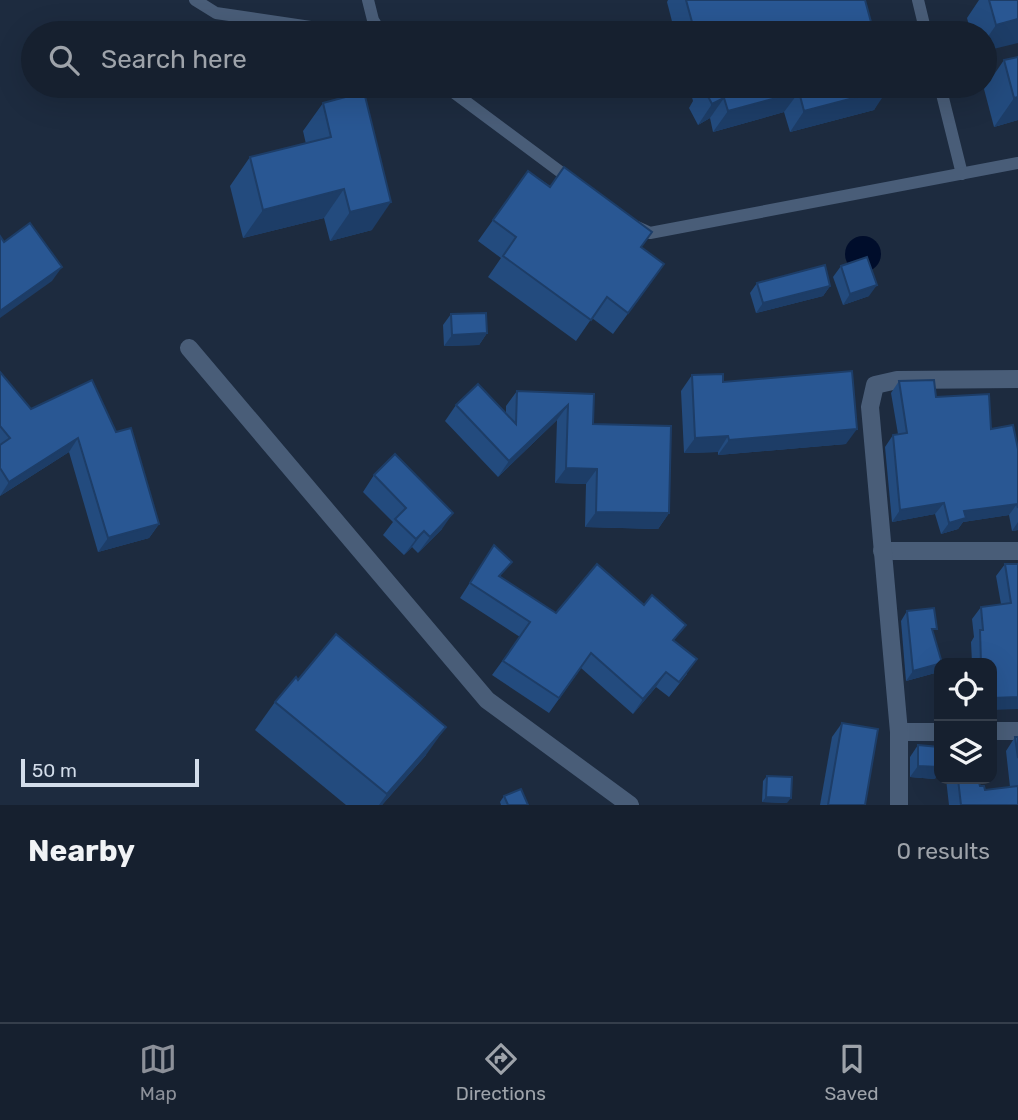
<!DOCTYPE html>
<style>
body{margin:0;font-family:Rubik,sans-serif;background:#1f2837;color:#f1f3f6}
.controls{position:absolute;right:21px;bottom:21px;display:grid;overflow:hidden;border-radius:14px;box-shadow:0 7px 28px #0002}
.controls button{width:63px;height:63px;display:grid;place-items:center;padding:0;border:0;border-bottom:2px solid #353e4b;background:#16202f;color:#f1f3f6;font:35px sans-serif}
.scale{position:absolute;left:21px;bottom:18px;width:178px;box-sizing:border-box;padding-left:7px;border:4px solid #d3ddea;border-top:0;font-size:19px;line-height:24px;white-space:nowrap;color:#d3ddea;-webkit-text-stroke:5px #1d2b3f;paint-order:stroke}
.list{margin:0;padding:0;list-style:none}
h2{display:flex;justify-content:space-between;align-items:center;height:91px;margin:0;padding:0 28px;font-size:30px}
h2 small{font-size:23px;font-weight:400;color:#9ea3aa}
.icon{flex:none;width:38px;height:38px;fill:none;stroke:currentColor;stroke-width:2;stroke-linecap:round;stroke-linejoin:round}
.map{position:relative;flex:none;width:1018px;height:805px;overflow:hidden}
.search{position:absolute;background:#16202f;box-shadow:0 7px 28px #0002;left:21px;right:21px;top:21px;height:77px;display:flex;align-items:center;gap:18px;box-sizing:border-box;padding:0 24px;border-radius:38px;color:#9ea3aa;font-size:26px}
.sheet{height:217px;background:#16202f}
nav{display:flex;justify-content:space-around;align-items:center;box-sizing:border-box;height:98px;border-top:2px solid #353e4b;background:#16202f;font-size:19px;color:#9ea3aa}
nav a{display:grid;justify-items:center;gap:4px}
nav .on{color:#8c9099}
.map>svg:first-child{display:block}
.water{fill:#000d2b}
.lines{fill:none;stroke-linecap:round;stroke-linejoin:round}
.service{stroke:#495d78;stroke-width:12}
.minor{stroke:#495d78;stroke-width:18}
.wall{fill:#234b7e}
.shaded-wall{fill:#1d3d67}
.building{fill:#295793;stroke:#1d3d67;stroke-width:2}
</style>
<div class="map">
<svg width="1018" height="805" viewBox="0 0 1018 805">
<rect width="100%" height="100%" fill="#1d2b3f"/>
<circle class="water" cx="863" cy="254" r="18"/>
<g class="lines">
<g class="service">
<path d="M195 0 216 13 351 33"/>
<path d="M368 0 373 20 381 33"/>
<path d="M918 0 926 33"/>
<path d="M445 86 574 182"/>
<path d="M940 86 962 174"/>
<path d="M637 227 650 233 1018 163"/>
</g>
<g class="minor">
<path d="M189 348 487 700 630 805"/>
<path d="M882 551H1018"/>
<path d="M992 731H1018"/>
<path d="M899 732H939"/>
<path d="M899 805V732L870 407 875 385 897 380 1018 379"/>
</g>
</g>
<g class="wall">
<path d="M668 0H865L874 33H675L667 2Z"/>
<path d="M979 0H1018L985 51V33H971L967 18Z"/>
<path d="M1018 57V120L994 127 984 89 1004 60Z"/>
<path d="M689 86H887L874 110 790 132 784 112 713 132 710 118 698 125 689 108 693 101Z"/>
<path d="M323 103 372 230 330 241 324 218 243 238 230 186 250 157 306 144 303 131Z"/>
<path d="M528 171 641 247 649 285 613 334 592 318 576 341 488 277 501 258 478 241Z"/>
<path d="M841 266 869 296 843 305 833 277Z"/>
<path d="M757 283 830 286 823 296 756 313 750 293Z"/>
<path d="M451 314 487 333 479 345 444 346 443 325Z"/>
<path d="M0 372 31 409 92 380 159 524 149 538 98 552 69 452 0 496Z"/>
<path d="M692 375 723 382 846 444 718 455V452L684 453 681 391Z"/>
<path d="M899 381 936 397 991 429 1018 449V530L1012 531 1009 515 963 522 958 529 941 534 935 514 892 522 885 447 893 435 898 434 891 393Z"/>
<path d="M517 391 594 394 593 424 669 513 658 529 585 527 586 484 555 483 557 420 498 477 445 421 456 405 506 414V406Z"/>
<path d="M374 475 442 529 418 553 412 547 404 555 383 535 393 522 363 492Z"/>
<path d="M494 545 501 577 556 613 674 641 687 674 669 697 656 687 633 714 581 668 549 713 492 675 520 637 460 598Z"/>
<path d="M1005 564H1018V709L992 663H972L971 642 974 637 972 619 981 607 1001 604 996 576Z"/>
<path d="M907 611 933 633 935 673 906 681 901 621Z"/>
<path d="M275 702 426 755 382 805H346L255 730Z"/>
<path d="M842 723 865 805H820L832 737Z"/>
<path d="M1015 737H1018V805H949L946 779H978L980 786 985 790 1010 787 1006 751Z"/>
<path d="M918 745 935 779 910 777V757Z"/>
<path d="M767 776 787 803 762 802 763 781Z"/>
<path d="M504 796 528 805H501L500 802Z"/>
</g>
<g class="shaded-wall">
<path d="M1018 19V43L985 51V41L996 25Z"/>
<path d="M888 89 874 110 790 132 804 111Z"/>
<path d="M799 92 784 112 713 132 728 111Z"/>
<path d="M1018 97V120L994 127 1014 98Z"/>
<path d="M724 98 710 118 698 125 712 104Z"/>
<path d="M344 189 324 218 243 238 263 210Z"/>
<path d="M391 202 372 230 330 241 350 212Z"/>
<path d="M62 267 52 281 0 318V311Z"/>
<path d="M877 285 869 296 843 305 850 294Z"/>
<path d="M830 286 823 296 756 313 763 303Z"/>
<path d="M487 333 479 345 444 346 452 335Z"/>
<path d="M568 405 557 420 498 477 509 461Z"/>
<path d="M857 429 846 444 718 455 729 440Z"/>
<path d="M728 436 718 452 684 453 695 438Z"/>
<path d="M78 438 69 452 0 496 9 482Z"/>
<path d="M566 468 597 469 586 484 555 483Z"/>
<path d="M944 503 935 514 892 522 900 510Z"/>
<path d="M1017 504 1009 515 963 522 958 529 941 534 949 523 964 511Z"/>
<path d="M596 512 669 513 658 529 585 527Z"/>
<path d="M453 513 442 529 418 553 430 537Z"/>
<path d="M1018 522V530L1012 531Z"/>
<path d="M159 524 149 538 98 552 108 538Z"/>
<path d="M424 531 412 547 404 555 416 539Z"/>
<path d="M939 664V666L935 673 906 681 913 671Z"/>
<path d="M666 672 656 687 633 714 643 699Z"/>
<path d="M1018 697V709L992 710V698Z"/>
<path d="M446 727 426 755 382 805H379L387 794Z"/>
<path d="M918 766 939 767V773L935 779 910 777Z"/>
<path d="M766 797 791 798 787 803 762 802Z"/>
</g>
<g class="building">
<path d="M686 0H865L874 33H695Z"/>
<path d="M989 0H1018V19L996 25Z"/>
<path d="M1018 57V97L1014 98 1004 60Z"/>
<path d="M706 86H887L888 89 804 111 799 92 728 111 724 98 712 104 703 87Z"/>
<path d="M364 92 391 202 350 212 344 189 263 210 250 157 331 137 323 103Z"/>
<path d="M564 167 652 232 641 247 664 264 628 313 607 297 591 320 503 256 516 237 493 220 528 171 550 187Z"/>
<path d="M30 223 62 267 0 311V236L4 242Z"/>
<path d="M867 257 877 285 850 294 841 266Z"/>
<path d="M825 265 830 286 763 303 757 283Z"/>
<path d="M486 313 487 333 452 335 451 314Z"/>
<path d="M852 371 857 429 729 440 728 436 695 438 692 375 723 374V382Z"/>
<path d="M0 372 31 409 92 380 116 432 131 428 159 524 108 538 78 438 9 482 0 468V445L10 438 0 426Z"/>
<path d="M934 380 936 397 989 394 991 429 1013 425 1018 449V508L1017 504 964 511 966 518 949 523 944 503 900 510 893 435 907 433 899 381Z"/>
<path d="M478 384 516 424 517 391 594 394 593 424 671 426 669 513 596 512 597 469 566 468 568 405 509 461 456 405Z"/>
<path d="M395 454 453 513 430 537 424 531 416 539 395 519 406 508 374 475Z"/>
<path d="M494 545 512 562 499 576 556 613 597 564 644 605 652 595 686 625 673 640 697 659 679 682 666 672 643 699 591 653 559 698 503 661 530 622 470 583Z"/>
<path d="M1005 564H1018V697L992 698V663H981L980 630H983L981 607 1011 603Z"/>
<path d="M934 608 937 629H932L942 663 913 671 907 611Z"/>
<path d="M336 634 446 727 387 794 275 702 296 677 298 680Z"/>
<path d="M842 723 878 729 865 805H828Z"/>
<path d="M1015 737H1018V758Z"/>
<path d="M918 745 939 747V767L918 766Z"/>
<path d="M767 776 792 777 791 798 766 797Z"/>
<path d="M958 779H978L980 786H984L985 790 1018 786V805H961Z"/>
<path d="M521 789 528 805H508L504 796Z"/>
</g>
</svg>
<div class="controls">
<button><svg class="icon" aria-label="locate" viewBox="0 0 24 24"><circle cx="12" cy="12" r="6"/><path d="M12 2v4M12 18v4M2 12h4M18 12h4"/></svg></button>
<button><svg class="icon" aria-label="layers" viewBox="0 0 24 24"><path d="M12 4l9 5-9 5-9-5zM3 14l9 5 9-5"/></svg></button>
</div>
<div class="scale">50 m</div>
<div class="search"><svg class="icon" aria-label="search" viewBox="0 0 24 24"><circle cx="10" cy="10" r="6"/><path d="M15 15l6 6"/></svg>Search here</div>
</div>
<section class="sheet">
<h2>Nearby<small>0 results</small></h2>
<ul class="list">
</ul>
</section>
<nav>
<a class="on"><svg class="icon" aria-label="map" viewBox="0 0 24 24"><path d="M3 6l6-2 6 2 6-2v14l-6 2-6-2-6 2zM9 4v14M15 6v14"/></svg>Map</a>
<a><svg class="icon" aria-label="directions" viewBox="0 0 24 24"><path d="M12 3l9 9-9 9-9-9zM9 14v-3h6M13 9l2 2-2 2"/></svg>Directions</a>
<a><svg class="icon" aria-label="saved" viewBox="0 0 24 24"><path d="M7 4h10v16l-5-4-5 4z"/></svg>Saved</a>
</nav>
